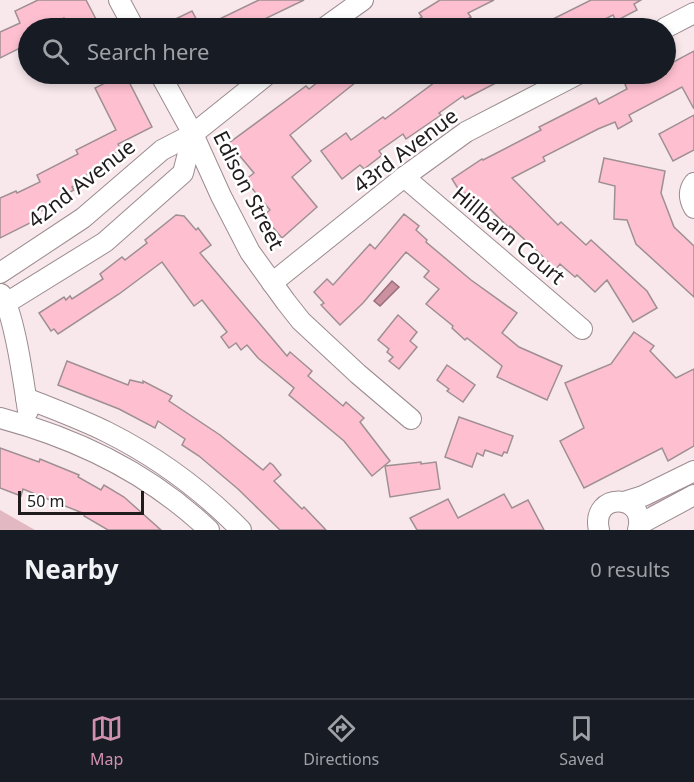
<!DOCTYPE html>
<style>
body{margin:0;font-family:"Noto Sans",sans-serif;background:#242831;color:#f1f3f6}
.scale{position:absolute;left:18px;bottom:15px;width:126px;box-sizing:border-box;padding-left:6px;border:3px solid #201b1c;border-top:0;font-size:16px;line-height:21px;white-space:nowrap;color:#201b1c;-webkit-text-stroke:4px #fff;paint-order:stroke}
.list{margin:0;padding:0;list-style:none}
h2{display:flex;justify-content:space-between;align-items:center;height:78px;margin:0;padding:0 24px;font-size:26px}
h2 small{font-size:20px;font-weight:400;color:#9ea1a6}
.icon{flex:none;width:33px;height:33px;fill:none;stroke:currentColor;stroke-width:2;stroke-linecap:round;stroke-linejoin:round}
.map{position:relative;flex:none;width:694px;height:530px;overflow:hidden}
.search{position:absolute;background:#171b24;box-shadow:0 3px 9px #0003;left:18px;right:18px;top:18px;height:66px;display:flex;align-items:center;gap:15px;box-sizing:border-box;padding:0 21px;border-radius:33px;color:#9ea1a6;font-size:22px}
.sheet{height:168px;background:#171b24}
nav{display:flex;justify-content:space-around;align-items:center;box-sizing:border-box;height:84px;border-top:2px solid #363941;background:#171b24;font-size:16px;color:#9ea1a6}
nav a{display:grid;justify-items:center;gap:3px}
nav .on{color:#d091af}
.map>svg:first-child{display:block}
.green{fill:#e2b9c3}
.water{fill:#cc91a1;stroke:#986e79;stroke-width:1.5}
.building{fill:#fec0d1;stroke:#9e8f93;stroke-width:1.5}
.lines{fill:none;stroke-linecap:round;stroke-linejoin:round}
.minor-casing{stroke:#9b8c90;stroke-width:22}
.minor{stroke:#fff;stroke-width:20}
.labels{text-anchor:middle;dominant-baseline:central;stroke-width:5;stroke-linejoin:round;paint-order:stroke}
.street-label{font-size:21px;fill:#201b1c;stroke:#fff}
</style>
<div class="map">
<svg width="694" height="530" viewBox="0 0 694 530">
<rect width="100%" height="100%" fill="#f8e8ec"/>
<g class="green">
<path d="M694 478V487L649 508 648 506Z"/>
<path d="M0 510 35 530H0Z"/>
</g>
<path class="water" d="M392 281 399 287 380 306 374 301Z"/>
<g class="building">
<path d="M38 0H86L98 23 86 28H70L64 18 42 28H28V44L0 58V32L20 23 15 11Z"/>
<path d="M259 0H304L254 24 257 28H157L192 11 201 28Z"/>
<path d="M440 0H494L468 13 471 17 453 28 450 22 440 28H403L422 17 419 13Z"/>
<path d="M591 0H641L634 4 637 10 616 21 613 15 587 28H535Z"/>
<path d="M694 51V109L682 87 629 115 632 121 618 129 615 122 598 129 543 157 545 161 512 178 558 225 561 222 586 245 591 240 647 291 657 308 633 322 607 280 595 292 577 275 575 277 560 264 556 269 510 226 509 228 490 209 485 213 478 202 474 204 466 193 462 195 452 179 482 159 483 160 541 130 539 127 551 121 596 98 599 104 627 89 625 84 645 74H666V66Z"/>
<path d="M123 74H125L152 127 118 144 121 150 107 157 110 163 83 177 85 180 72 187 74 190 47 204 49 207 35 214 38 219 0 238V198L16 191 17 193 40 182 37 175 78 154 76 150 116 130 95 88Z"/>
<path d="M328 74H366L290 135 311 161 292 177 317 207 282 238 263 216 270 210 245 180 254 173 229 143 306 86 309 89Z"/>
<path d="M446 74H513L465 99 463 96 439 113 441 115 406 139 403 134 379 151 382 155 364 169 360 165 342 179 321 151 346 133 351 140 383 117 385 119Z"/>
<path d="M694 115V150L673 161 659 134Z"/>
<path d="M604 158 665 171 661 193 674 227 694 246V297L636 244 627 220 614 219 615 186 599 182Z"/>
<path d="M404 214 419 226 416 230 427 240 426 242 471 280 517 313 502 333 519 347 562 366 547 400 497 377 502 366 467 338 465 340 452 328 453 326 426 304 439 289 424 277 429 271 406 252 363 303 340 325 321 305 324 303 314 292 327 279 333 285 370 244 375 249Z"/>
<path d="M176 215 184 216 196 230 198 228 211 245 200 253 287 356 290 352 312 371 308 376 343 406 346 402 364 418 360 422 390 461 372 476 344 441 289 395 294 388 258 358 247 345 241 350 236 343 229 348 221 337 227 332 202 300 194 306 162 262 119 294 58 334 54 329 51 331 39 313 64 297 66 300 70 296 72 299 103 279 100 274 122 257 125 260 147 243 145 240Z"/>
<path d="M398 315 417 332 410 341 417 347 399 369 389 361 393 357 387 352 389 349 378 340Z"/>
<path d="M634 332 654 346 650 351 676 378 694 369V446L668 461 662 448 584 488 560 441 584 428 565 383 611 364Z"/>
<path d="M67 361 128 385 130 380 143 383V381L172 396 169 401 220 435 263 470 270 463 273 465 281 475 274 481 302 509 304 507 326 530H280L238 489 199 456 182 445 185 439 158 421 155 428 119 409 58 385Z"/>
<path d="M447 365 475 385 463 402 447 391 449 389 437 380Z"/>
<path d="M459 417 513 436 507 453 504 452 502 456 485 450 483 456 477 453 472 467 445 457Z"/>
<path d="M0 448 39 462 40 459 79 475 78 477 101 490 104 485 124 497 161 530H108L84 516 85 514 23 489 21 496 0 488Z"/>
<path d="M421 462V464L436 462 440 489 390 497 385 466Z"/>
<path d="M504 494 512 508 528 500 544 530H417L410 518 448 499 458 518Z"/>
</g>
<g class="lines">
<g class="minor-casing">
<g id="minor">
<path d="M119 0 134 28"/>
<path d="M324 28 363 0"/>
<path d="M665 28 694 13"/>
<path d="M160 74 193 134 221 196 250 252 286 302 301 321 358 374 411 419"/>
<path d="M404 177 582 329"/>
<path d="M694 183C688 191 689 199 694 208"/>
<path d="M0 273 83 218 162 150 193 134 268 74"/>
<path d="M272 283 404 177 466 132 578 74"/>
<path d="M1 294C15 314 24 385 28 411"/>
<path d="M0 307 105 242 183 173 193 134"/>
<path d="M26 398C53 409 81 419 107 432 157 457 202 490 241 530"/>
<path d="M0 418C79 439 149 473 209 530"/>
<path d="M624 502 643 496 694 471"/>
<path d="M640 524 694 495"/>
<path d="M599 530C590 491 648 493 638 530"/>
</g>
</g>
<use href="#minor" class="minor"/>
</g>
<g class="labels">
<g class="street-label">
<text transform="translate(405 150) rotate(-37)">43rd Avenue</text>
<text transform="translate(81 183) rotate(-38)">42nd Avenue</text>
<text transform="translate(249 190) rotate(63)">Edison Street</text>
<text transform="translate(509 235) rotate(40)">Hillbarn Court</text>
</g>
</g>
</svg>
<div class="scale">50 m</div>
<div class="search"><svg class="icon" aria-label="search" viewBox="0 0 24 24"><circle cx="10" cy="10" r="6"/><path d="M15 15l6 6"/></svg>Search here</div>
</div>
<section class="sheet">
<h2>Nearby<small>0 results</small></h2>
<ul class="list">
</ul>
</section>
<nav>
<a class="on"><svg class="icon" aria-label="map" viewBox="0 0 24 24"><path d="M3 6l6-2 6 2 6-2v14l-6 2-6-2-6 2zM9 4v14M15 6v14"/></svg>Map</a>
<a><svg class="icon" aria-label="directions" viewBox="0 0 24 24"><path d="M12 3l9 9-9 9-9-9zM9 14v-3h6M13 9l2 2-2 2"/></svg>Directions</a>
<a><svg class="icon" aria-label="saved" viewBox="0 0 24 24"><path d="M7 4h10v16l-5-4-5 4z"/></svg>Saved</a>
</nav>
